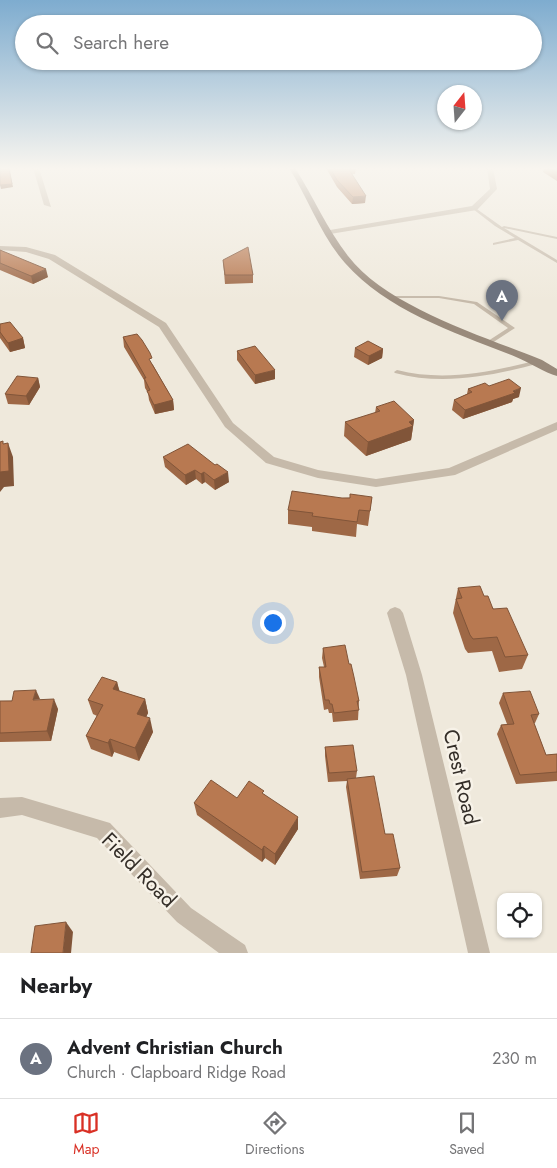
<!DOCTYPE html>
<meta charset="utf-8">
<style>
body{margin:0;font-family:Jost,sans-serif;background:#f2f2f2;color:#202124}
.controls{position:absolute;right:15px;bottom:15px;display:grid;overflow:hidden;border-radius:10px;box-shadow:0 1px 4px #0004}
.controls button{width:45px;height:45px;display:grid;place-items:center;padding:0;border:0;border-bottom:1px solid #e0e0e0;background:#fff;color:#202124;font:25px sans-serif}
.compass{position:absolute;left:437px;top:85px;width:45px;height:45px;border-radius:50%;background:#fff;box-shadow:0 1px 4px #0004;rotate:17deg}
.you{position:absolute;left:272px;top:622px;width:18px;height:18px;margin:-12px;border:4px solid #fff;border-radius:50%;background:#1a73e8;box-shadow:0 0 0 8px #1a73e833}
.badge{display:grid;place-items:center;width:32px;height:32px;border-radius:50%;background:#d93025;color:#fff;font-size:16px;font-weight:700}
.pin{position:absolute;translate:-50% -41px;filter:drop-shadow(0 1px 2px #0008)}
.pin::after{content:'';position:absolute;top:26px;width:18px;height:15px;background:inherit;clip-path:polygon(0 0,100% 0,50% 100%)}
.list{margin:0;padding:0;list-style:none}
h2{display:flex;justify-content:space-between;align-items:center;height:65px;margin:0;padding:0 20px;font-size:21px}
h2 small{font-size:16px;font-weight:400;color:#757577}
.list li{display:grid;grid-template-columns:32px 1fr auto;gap:15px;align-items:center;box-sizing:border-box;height:80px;padding:0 20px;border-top:1px solid #e0e0e0}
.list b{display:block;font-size:19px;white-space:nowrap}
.list p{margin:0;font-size:16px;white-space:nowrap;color:#757577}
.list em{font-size:16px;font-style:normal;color:#757577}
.icon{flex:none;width:28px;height:28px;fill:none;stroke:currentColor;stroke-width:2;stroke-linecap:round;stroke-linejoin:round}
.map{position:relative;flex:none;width:557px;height:953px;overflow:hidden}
.search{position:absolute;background:#fff;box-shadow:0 1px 4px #0004;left:15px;right:15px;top:15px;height:55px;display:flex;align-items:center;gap:12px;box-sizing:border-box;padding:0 18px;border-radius:28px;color:#757577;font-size:19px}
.sheet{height:145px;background:#fff}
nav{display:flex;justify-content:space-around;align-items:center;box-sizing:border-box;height:70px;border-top:1px solid #e0e0e0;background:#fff;font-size:14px;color:#757577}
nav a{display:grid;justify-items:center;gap:2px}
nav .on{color:#d93025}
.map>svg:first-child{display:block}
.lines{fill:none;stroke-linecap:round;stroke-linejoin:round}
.service{fill:#c6baaa;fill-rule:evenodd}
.minor{fill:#c6baaa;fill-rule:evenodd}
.secondary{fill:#998a7b;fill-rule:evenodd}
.wall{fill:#9e6846}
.shaded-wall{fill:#815539}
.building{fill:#b87951;stroke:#815539}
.labels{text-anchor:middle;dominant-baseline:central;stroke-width:5;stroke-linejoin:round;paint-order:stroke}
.near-street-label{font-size:21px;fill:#342e28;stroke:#f7f2e8}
</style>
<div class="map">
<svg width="557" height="953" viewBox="0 0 557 953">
<rect width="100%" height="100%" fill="#efe9dc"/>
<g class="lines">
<g class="service">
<path d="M474 207 502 227 504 226 557 237V239L504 228 557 260V263L518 240 493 245V243L515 238 495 226 473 209 472 208Z"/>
<path d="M391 296H439L477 302 515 328 492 343H488V341L508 328 474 304 439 298H391Z"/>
<path d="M538 360 540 361V363C493 376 443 386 395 373L394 372 397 370C444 382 492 372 538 360Z"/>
</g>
<g class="minor">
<path d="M33 168H39L51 207 44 205Z"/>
<path d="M487 168H493L497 189 477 210 330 234 326 232 330 230 472 206 490 189Z"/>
<path d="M0 246 26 247 55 255 166 323 233 423 274 457 318 470 376 479 449 468 557 422V430L455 475 376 487 318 478 266 463 225 427 159 327 49 259 26 252 0 250Z"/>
<path d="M395 607 400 609 403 613 422 675 490 953H468L406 675 387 613 390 609Z"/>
<path d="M22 797 110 823 191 908 245 945 248 953H219L177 922 97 838 22 815 0 818V798Z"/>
</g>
<path class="secondary" d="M289 168H295C313 196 327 229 348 256 387 307 483 336 542 360L557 369V376C545 373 529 362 516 357 457 333 388 312 345 263 321 236 308 198 289 168Z"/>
</g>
<g class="wall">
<path d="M326 168H356L355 174H352L365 203 352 204 337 187Z"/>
<path d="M544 168H557V181L543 172Z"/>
<path d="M0 250 48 277 33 284 0 270Z"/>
<path d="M223 260 253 275V283L225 284Z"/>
<path d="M0 324 23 338 25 348 10 352 0 338Z"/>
<path d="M123 337 153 365 173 400 174 410 155 414 149 400 148 393 145 388 144 380 124 347Z"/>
<path d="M355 348 383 349 382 358 368 365 354 357Z"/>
<path d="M237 351 275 379 255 384 237 360Z"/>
<path d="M38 378 40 387 29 405 8 404 5 394Z"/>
<path d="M489 386 519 397 513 399 512 402 463 419 452 410 454 400 467 394 468 389Z"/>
<path d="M376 407 414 420 411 440 366 456 344 436 345 422 375 413Z"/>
<path d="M163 457 229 482 215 490 205 482 202 484 196 479 186 485 165 467Z"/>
<path d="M372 497 368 526 357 524 356 537 312 531V527L288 524V510L342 498Z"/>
<path d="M458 588 484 596 528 655 522 669 499 672 492 651 468 653 465 649 453 613Z"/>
<path d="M323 648 349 664 359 701 358 720 333 722 332 713H329L328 709 324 710 319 677V667H324L322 658Z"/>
<path d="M117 682 119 691 145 699 148 713 146 717 153 732 139 761 114 752 112 757 91 749 86 736 97 716 93 714 88 700Z"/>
<path d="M503 693 539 714 535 723H534L546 755 557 754V781L516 784 497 734 501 725 507 724 499 703Z"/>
<path d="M40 700 58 709 51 741 0 742V701Z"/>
<path d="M325 747 357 771 356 778 385 834 400 868 397 876 360 879 346 787 347 781 328 782 325 756Z"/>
<path d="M264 794 298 829 275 865 265 858 262 862 197 815 194 803 237 798Z"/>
</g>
<g class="shaded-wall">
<path d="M9 168 13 187 1 189 0 185Z"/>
<path d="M366 196 365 203 352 204 353 197Z"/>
<path d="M46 269 48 277 33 284 31 276Z"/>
<path d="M23 338 25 348 10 352 8 343Z"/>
<path d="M383 349 382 358 368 365 369 356Z"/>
<path d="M275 370V379L255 384V375Z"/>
<path d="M38 378 40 387 29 405 26 396Z"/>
<path d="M521 388 519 397 513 399 512 402 463 419 465 410Z"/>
<path d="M173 400 174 410 155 414 154 405Z"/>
<path d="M414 420 411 440 366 456 368 442Z"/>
<path d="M8 443 13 457 14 486 4 487 0 492V472Z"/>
<path d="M195 470 196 479 186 485 185 475Z"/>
<path d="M204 472 205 482 202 484 201 474Z"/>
<path d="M228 472 229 482 215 490 214 480Z"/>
<path d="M117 682 121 696 113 689Z"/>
<path d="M36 690 40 699 33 700Z"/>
<path d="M54 699 58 709 51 741 47 731Z"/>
<path d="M145 699 148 713 141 728 137 714Z"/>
<path d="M150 718 153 732 139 761 135 748Z"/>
<path d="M110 739 114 752 112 757 108 743Z"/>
<path d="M298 817V829L275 865V854Z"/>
<path d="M264 846 265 858 262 862V850Z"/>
<path d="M66 922 73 932 71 953H63Z"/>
</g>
<g class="building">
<path d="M0 168H9L12 184 0 185Z"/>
<path d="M330 168H348L366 196 353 197 337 180Z"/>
<path d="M549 168H557V173Z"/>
<path d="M248 247 253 275H225L223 260Z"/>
<path d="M0 250 46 269 31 276 0 263Z"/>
<path d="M10 322 23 338 8 343 0 332V324Z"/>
<path d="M137 334 142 340 150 353 152 358 149 359 173 400 154 405 147 391 150 390 144 378H146L123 337Z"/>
<path d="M368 341 383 349 369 356 355 348Z"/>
<path d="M255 346 275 370 255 375 237 351Z"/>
<path d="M17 376 38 378 26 396 5 394Z"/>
<path d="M509 379 521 388 513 391 515 393 465 410 454 400 472 392 468 389 485 383 489 386Z"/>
<path d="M394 401 414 420 409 422 413 426 368 442 345 422 380 411 376 407Z"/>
<path d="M3 441V444L8 443 9 471 0 472V442Z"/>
<path d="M188 444 215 465 217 464 228 472 214 480 204 472 201 474 195 470 185 475 163 457Z"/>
<path d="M292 491 342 498H350V494L372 497 370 511 359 510 357 522 312 516 313 513 288 510Z"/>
<path d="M480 586 484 596H488L493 609 507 608 528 655 505 657 497 637 473 639 470 635 456 599 462 598 458 588Z"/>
<path d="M345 645 349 664H351L354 677 359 701H357L359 710 334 713 332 704H330L329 700H325L319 667H326L323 648Z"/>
<path d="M102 677 117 682 113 689 145 699 137 714 150 718 135 748 110 739 108 743 86 736 103 705 88 700Z"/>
<path d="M36 690 33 700 54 699 47 731 0 733V701H12L14 691Z"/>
<path d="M530 691 539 714 531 715 546 755 557 754V772L520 775 501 725 514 724 503 693Z"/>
<path d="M353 745 357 771 329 773 325 747Z"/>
<path d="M374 776 385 834H393L400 868 362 872 347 779Z"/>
<path d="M211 780 237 798 249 781 264 791 262 793 298 817 275 854 264 846 262 850 194 803Z"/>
<path d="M66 922 63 953H31L35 926Z"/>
</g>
<linearGradient id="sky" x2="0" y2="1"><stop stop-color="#7eaccf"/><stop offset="0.56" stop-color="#f8f5ef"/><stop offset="1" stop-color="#f8f5ef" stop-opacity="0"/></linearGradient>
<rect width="557" height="301" fill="url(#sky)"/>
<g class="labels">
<g class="near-street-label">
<text transform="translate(461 777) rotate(77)">Crest Road</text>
<text transform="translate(139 870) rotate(45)">Field Road</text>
</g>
</g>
</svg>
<div class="controls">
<button><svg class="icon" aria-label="locate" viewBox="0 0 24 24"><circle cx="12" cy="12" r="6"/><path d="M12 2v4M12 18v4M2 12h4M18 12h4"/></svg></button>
</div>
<svg class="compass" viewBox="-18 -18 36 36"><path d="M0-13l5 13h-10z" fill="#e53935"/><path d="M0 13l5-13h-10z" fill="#757577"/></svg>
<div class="you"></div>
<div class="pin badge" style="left:502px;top:321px;background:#6b7280">A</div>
<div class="search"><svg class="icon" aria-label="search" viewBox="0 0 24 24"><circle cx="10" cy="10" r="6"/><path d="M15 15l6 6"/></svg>Search here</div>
</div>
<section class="sheet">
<h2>Nearby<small></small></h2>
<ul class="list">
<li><span class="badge" style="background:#6b7280">A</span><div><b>Advent Christian Church</b><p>Church · Clapboard Ridge Road</p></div><em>230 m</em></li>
</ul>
</section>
<nav>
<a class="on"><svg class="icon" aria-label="map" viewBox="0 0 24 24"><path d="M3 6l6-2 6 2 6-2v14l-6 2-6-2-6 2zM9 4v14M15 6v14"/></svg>Map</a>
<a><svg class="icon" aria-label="directions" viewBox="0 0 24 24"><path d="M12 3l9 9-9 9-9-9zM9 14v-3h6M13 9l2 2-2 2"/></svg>Directions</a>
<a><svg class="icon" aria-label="saved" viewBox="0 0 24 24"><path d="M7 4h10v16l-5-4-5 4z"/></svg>Saved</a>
</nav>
